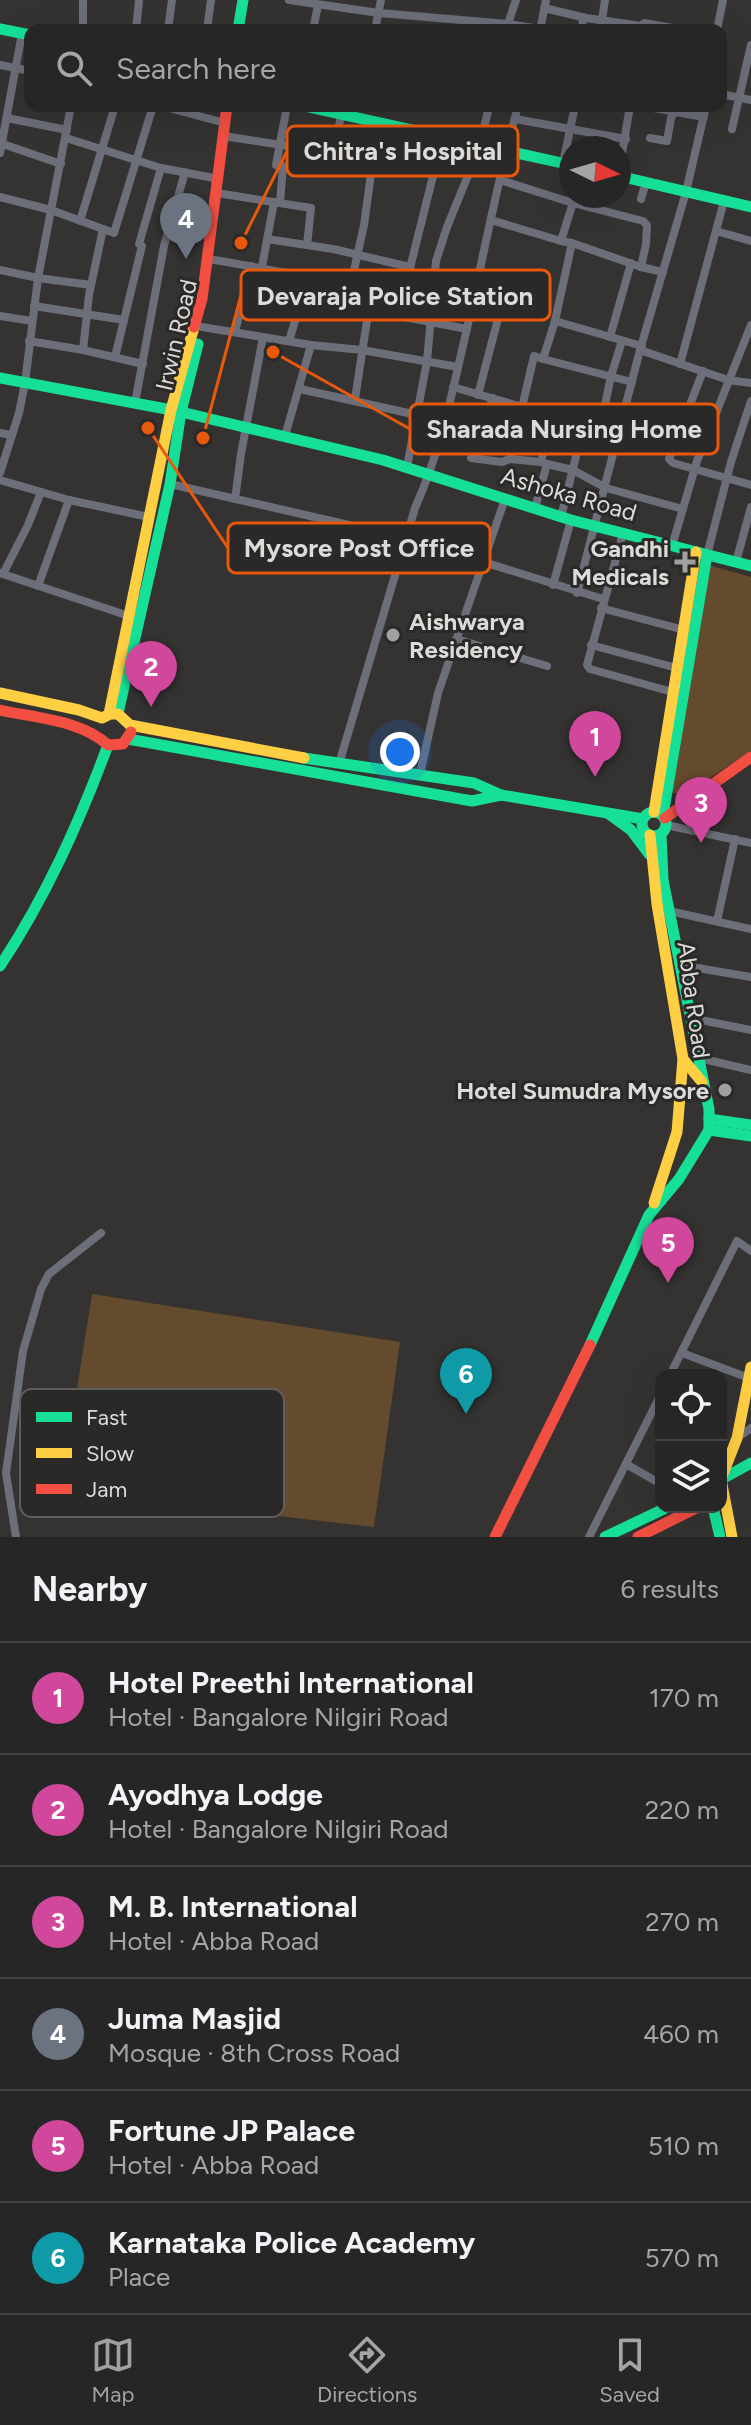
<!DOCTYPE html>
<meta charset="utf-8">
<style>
body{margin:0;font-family:Figtree,sans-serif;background:#2f2e2e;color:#f1f3f6}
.controls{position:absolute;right:24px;bottom:24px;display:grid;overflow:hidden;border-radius:16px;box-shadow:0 8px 32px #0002}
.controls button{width:72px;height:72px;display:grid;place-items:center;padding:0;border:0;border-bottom:2px solid #434343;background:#272626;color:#f1f3f6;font:40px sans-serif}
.compass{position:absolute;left:559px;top:136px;width:72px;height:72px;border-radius:50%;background:#272626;box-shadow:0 8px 32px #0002;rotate:95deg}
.you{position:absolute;left:400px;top:752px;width:28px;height:28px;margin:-20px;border:6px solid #fff;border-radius:50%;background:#1a73e8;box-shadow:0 0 0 12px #1a73e833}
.badge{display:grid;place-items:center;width:52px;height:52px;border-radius:50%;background:#a2a09f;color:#fff;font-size:26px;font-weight:700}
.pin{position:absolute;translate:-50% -66px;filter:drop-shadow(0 2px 4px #0008)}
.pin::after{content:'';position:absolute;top:42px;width:28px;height:24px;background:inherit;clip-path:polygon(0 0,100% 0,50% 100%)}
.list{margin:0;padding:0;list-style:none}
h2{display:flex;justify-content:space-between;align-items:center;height:104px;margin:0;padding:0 32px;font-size:34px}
h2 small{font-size:26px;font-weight:400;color:#a4a5a7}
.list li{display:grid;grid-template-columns:52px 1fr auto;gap:24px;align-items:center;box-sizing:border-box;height:112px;padding:0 32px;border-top:2px solid #434343}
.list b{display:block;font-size:30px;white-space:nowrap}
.list p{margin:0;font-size:26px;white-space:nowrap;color:#a4a5a7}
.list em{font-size:26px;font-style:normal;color:#a4a5a7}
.icon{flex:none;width:44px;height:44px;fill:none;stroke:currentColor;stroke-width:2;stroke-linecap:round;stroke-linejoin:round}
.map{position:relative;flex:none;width:751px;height:1537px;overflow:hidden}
.search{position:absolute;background:#272626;box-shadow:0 8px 32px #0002;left:24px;right:24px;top:24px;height:88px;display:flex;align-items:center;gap:20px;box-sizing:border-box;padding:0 28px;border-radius:16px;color:#a4a5a7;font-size:30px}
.sheet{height:776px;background:#272626}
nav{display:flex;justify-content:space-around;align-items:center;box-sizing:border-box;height:112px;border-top:2px solid #434343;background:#272626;font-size:22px;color:#a4a5a7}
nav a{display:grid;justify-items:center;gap:4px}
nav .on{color:#a2a09f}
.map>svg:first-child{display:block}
.green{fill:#654b2d}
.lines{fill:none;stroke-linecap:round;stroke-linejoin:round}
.street{stroke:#6c6e79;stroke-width:8}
.fast{stroke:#16e098;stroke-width:11}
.slow{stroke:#ffcf43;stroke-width:11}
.jam{stroke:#f24e42;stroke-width:11}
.poi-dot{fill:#a2a09f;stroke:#2b2927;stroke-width:3}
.labels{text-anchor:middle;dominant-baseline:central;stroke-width:6;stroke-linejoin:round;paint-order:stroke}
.street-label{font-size:24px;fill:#dddbd9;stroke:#2b2927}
.poi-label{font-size:24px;font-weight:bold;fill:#dddbd9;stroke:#2b2927;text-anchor:end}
.key{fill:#2b2927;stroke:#605e5c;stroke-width:2}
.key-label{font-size:22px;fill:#dddbd9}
.leader{fill:none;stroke:#e8590c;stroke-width:3}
.callout-dot{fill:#e8590c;stroke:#2b2927;stroke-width:3}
.callout{fill:#2b2927;stroke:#e8590c;stroke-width:3}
.callout-label{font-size:26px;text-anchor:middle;font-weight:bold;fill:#dddbd9}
</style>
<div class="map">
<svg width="751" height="1537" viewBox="0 0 751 1537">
<rect width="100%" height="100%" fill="#343332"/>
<g class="green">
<path d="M708 565 751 577V751L686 793H670Z"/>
<path d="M92 1294 400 1342 374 1527 61 1491Z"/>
</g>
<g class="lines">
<g class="street">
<path d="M83 0V30"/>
<path d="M289 0 379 13 508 24 540 29"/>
<path d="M544 8 586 18 641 26 644 23 684 30"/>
<path d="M602 20 605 0"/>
<path d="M136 30 139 0"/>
<path d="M168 30 172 0"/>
<path d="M207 30 211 0"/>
<path d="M313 30 318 5"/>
<path d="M375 30 381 0"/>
<path d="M506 30 516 0"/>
<path d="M540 30 546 0"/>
<path d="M582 30 583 17"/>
<path d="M717 30 723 0"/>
<path d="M0 65 30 71"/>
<path d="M721 94 751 100"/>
<path d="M162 106 225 123"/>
<path d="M643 106 704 117"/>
<path d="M7 118 67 130"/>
<path d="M515 119 626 139"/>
<path d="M410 128 405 157 437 164"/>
<path d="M732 129 751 45"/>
<path d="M230 137 373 159 364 225 351 284 403 296"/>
<path d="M66 138 161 168 219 179"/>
<path d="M650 138 667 141 671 118 677 107"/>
<path d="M0 143 61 164"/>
<path d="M0 153 22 33"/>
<path d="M334 153 341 115"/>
<path d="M563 163 575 106"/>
<path d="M619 171 630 106"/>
<path d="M500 180 573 203 643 221 647 225 646 244 641 267"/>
<path d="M223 194 311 208 307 245"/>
<path d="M0 197 51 210 114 233 153 106"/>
<path d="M641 199 646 182"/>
<path d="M280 203 283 166 276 165 287 106"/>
<path d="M491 220 561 241 575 196"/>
<path d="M80 221 115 106"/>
<path d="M716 231 751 241"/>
<path d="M267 239 333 249 410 267"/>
<path d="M561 241 572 243 555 321 642 346"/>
<path d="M572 243 641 267 663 272"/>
<path d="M214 260C260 267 304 278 351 284"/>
<path d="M262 267 274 202"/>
<path d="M0 270 38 278 91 285"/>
<path d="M34 306 124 320"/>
<path d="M368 310 467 329"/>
<path d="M0 316 32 321"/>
<path d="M398 316 443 136"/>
<path d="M555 321 543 359 632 382"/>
<path d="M202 327 311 345 362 350 458 367"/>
<path d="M235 332 251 266"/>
<path d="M610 337 631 263"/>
<path d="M29 341 83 350 89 295 103 229"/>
<path d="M289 341 308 278"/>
<path d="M83 350 143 364"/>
<path d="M640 350 728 380 751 383"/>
<path d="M115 357 141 250 142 246 139 244 161 168"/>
<path d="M680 364 724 201"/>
<path d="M703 371 669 459 673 463 751 485"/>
<path d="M453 387 619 435"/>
<path d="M300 389 444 421"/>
<path d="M478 395 499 315"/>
<path d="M493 398 471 458 502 462 510 459 534 356 543 359"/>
<path d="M355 399 372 288"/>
<path d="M135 403 164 246 185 172"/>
<path d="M600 429 611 376 622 341"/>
<path d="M0 433 12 435"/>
<path d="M285 436 311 345"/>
<path d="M510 459 541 462"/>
<path d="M547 464 573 470 606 488 683 509"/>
<path d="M407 467 427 361 436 261 447 227 480 146 489 106"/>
<path d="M0 473 19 413 25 383 38 278 71 106"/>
<path d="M0 480 69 500 149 517"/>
<path d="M170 484 406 538 603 599"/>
<path d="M235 499 241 454 263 337"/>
<path d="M535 508 547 464 541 462 552 417"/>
<path d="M561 517 584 424"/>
<path d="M623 533 587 665 590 669 676 693"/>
<path d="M672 546 697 461 751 325"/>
<path d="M707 555 731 462 751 401"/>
<path d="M736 562 751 507"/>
<path d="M0 573 132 617"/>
<path d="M3 574 28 525 41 492"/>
<path d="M553 585 571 520"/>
<path d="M38 586 69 500"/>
<path d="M577 593 640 350 686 192 706 106"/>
<path d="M601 608 684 630"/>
<path d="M456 639 547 666"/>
<path d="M591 645 677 668"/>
<path d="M339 764 415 508C438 457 450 403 462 350 481 269 496 186 518 106"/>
<path d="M420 774 438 693 505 499"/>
<path d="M666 825 751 843"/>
<path d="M669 911 751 929"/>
<path d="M717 921 735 839"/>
<path d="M680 965 751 977"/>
<path d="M691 1018 751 1030"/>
<path d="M699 1058 751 1070"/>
<path d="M682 1353 749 1378"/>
<path d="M670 1375 737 1241 751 1251"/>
<path d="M737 1438 751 1428"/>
<path d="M626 1464 661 1484"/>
<path d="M16 1537 6 1473 23 1351 41 1289 49 1274 101 1233"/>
<path d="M589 1537 661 1394"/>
</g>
<g class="fast">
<path d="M0 29 30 35"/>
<path d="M238 30 243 0"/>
<path d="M304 106 571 165"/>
<path d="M619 176 751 207"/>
<path d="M0 378 177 411 383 460 571 520 751 566"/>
<path d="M118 713 170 484 181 412 198 344"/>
<path d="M128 739 472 801 501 795"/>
<path d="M304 758 474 783 501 795 643 819"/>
<circle cx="654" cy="824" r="12"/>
<path d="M609 814 631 830 649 854"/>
<path d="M663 815 707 555"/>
<path d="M661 834 663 880 709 1109V1130L751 1136"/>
<path d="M0 966C46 897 79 823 108 745"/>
<path d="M709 1119 751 1125"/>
<path d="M590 1345 649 1215 679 1179 709 1130"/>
<path d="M722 1479 751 1463"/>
<path d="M713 1507 720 1537"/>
<path d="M605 1537 668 1507"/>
</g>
<g class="slow">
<path d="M0 693 79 710 102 718 110 714H118L130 725 304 758"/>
<path d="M109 714 171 410 194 327"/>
<path d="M654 812 696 552"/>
<path d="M650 835 657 904 683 1059 702 1082"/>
<path d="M654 1203 677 1132 683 1059"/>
<path d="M732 1537 721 1479 737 1438 751 1367"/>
</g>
<g class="jam">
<path d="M194 327 202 299 227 106"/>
<path d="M0 710C35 718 81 720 108 745L123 744 131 732"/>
<path d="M665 818 751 757"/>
<path d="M495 1537 590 1345"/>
<path d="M638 1537 698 1507"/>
</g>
</g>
<g class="poi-dot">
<path d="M681 550h8v8h8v8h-8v8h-8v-8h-8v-8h8z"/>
<circle cx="393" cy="635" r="8"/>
<circle cx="725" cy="1090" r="8"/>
</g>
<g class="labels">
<g class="street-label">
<text transform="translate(176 335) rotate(-77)">Irwin Road</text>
<text transform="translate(569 494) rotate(16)">Ashoka Road</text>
<text transform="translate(694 1000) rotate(82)">Abba Road</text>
</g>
<g class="poi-label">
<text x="669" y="548">Gandhi<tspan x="669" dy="28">Medicals</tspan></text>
<text x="409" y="621" text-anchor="start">Aishwarya<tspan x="409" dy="28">Residency</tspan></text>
<text x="709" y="1090">Hotel Sumudra Mysore</text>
</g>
</g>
<rect x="20" y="1389" width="264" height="128" rx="12" class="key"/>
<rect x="36" y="1412" width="36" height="10" fill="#16e098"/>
<rect x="36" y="1448" width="36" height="10" fill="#ffcf43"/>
<rect x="36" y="1484" width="36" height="10" fill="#f24e42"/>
<g class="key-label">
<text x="86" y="1425">Fast</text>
<text x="86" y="1461">Slow</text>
<text x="86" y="1497">Jam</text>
</g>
<path class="leader" d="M241 243L287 151M203 438L241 295M273 352L410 429M148 428L228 548"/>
<g class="callout-dot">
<circle cx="241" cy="243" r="8"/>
<circle cx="203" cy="438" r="8"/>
<circle cx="273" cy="352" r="8"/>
<circle cx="148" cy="428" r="8"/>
</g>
<g class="callout">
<rect x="287" y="126" width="231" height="50" rx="8"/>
<rect x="241" y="270" width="309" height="50" rx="8"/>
<rect x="410" y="404" width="308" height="50" rx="8"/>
<rect x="228" y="523" width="262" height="50" rx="8"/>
</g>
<g class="callout-label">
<text x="403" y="160">Chitra's Hospital</text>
<text x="395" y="305">Devaraja Police Station</text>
<text x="564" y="438">Sharada Nursing Home</text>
<text x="359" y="557">Mysore Post Office</text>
</g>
</svg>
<div class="controls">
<button><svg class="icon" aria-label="locate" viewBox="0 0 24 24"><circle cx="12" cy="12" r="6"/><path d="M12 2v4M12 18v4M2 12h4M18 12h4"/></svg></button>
<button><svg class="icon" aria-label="layers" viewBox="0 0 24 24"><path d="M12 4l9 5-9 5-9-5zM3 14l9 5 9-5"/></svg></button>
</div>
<svg class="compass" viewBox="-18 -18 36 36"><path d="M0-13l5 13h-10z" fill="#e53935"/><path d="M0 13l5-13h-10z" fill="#a4a5a7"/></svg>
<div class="you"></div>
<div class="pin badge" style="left:595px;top:777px;background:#d1479c">1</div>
<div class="pin badge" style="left:151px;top:707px;background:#d1479c">2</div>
<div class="pin badge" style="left:701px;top:843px;background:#d1479c">3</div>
<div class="pin badge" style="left:186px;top:259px;background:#6b7280">4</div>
<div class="pin badge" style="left:668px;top:1283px;background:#d1479c">5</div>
<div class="pin badge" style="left:466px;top:1414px;background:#0f9aa8">6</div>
<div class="search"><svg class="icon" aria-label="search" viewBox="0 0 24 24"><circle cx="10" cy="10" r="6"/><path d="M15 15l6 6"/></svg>Search here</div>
</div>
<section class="sheet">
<h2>Nearby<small>6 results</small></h2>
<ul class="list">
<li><span class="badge" style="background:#d1479c">1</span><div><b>Hotel Preethi International</b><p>Hotel · Bangalore Nilgiri Road</p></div><em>170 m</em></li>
<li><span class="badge" style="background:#d1479c">2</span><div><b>Ayodhya Lodge</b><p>Hotel · Bangalore Nilgiri Road</p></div><em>220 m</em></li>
<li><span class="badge" style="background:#d1479c">3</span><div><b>M. B. International</b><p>Hotel · Abba Road</p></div><em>270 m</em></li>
<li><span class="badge" style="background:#6b7280">4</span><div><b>Juma Masjid</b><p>Mosque · 8th Cross Road</p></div><em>460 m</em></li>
<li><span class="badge" style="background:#d1479c">5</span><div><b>Fortune JP Palace</b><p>Hotel · Abba Road</p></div><em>510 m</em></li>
<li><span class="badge" style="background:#0f9aa8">6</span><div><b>Karnataka Police Academy</b><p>Place</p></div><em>570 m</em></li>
</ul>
</section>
<nav>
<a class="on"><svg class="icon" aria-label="map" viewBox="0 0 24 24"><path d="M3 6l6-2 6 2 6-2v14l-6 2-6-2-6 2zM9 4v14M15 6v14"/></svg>Map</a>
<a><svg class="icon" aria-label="directions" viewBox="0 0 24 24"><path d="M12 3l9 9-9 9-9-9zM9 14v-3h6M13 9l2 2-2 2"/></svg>Directions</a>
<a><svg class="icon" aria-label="saved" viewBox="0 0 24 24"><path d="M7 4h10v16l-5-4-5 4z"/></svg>Saved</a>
</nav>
